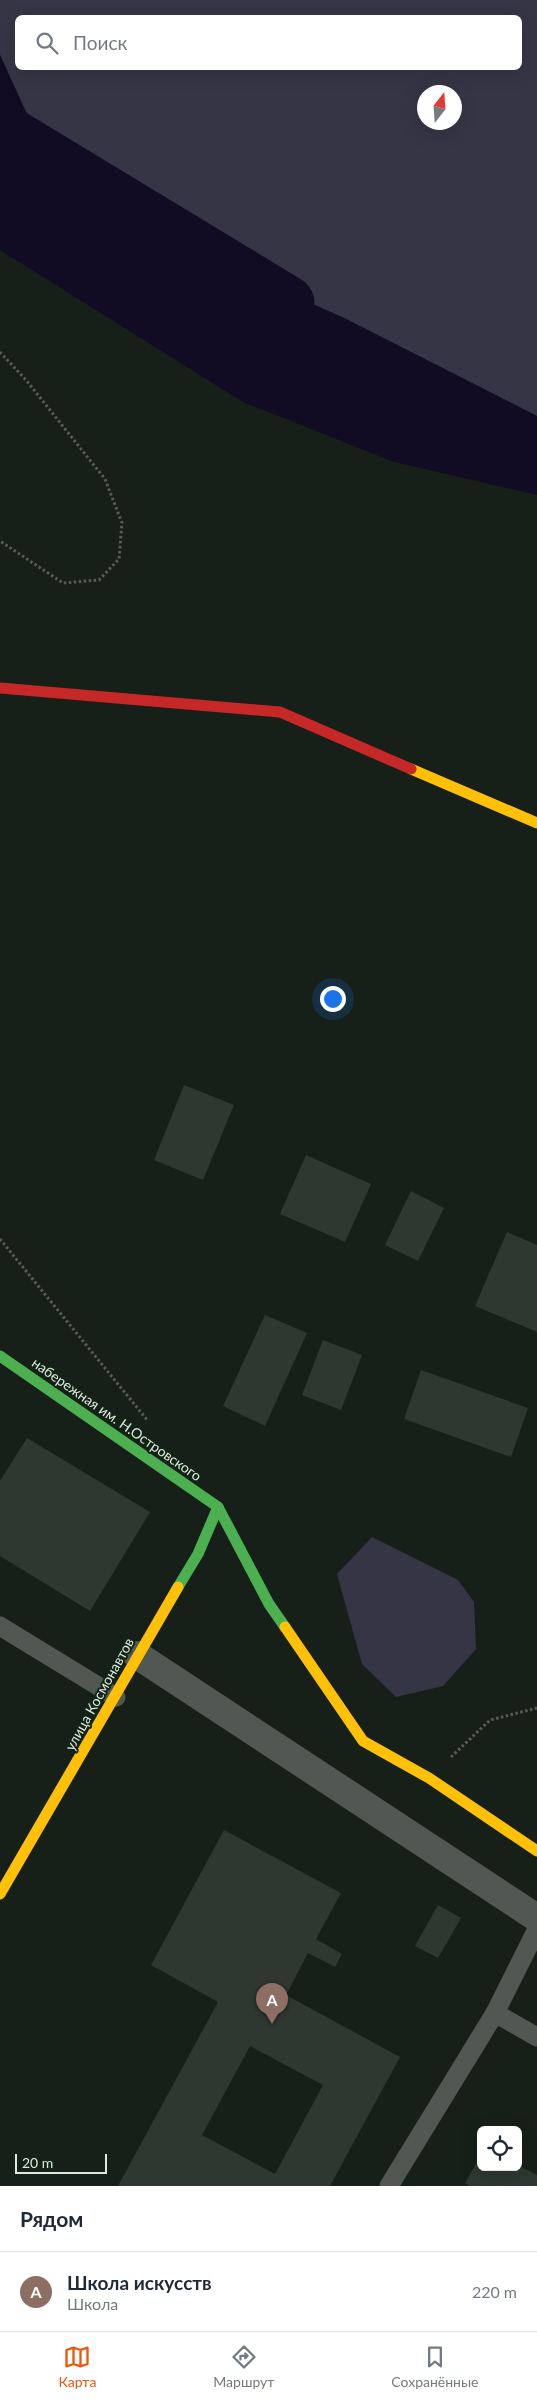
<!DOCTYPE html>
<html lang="ru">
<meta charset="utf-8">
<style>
body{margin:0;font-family:Lato,sans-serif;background:#f2f2f3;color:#1f2937}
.controls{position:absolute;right:15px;bottom:15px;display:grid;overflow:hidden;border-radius:8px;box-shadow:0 5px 20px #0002}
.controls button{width:45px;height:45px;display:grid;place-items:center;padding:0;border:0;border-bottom:1px solid #e0e1e3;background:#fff;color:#1f2937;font:25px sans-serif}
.compass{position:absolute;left:417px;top:85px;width:45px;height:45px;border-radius:50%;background:#fff;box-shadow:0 5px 20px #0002;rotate:17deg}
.scale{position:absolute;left:15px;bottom:12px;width:92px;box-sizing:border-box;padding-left:5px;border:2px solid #dde9de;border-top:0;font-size:14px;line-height:18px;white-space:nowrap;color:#dde9de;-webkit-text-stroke:4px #122415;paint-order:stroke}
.you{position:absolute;left:332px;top:998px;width:18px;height:18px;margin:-12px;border:4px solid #fff;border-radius:50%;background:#1a73e8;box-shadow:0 0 0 8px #1a73e833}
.badge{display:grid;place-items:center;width:32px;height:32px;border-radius:50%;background:#ea580c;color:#fff;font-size:16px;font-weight:700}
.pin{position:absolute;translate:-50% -41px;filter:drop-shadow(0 1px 2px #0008)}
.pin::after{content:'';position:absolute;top:26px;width:18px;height:15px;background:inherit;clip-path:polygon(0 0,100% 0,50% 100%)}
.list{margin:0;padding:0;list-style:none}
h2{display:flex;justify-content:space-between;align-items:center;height:65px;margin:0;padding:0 20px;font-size:21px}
h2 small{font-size:16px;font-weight:400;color:#747a83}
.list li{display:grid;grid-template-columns:32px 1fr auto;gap:15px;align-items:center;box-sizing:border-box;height:80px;padding:0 20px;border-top:1px solid #e0e1e3}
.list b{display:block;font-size:19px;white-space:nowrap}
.list p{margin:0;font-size:16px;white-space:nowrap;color:#747a83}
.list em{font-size:16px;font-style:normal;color:#747a83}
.icon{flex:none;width:28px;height:28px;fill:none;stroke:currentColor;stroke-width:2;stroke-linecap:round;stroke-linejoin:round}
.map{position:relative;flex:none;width:537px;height:2186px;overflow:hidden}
.search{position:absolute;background:#fff;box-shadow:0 5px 20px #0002;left:15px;right:15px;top:15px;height:55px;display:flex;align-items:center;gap:12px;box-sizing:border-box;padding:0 18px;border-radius:8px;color:#747a83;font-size:19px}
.sheet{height:145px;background:#fff}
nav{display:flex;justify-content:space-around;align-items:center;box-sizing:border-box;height:70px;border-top:1px solid #e0e1e3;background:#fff;font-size:14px;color:#747a83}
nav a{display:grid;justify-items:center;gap:2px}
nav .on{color:#ea580c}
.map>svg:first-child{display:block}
.green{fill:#353546;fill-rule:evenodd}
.water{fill:#110b24}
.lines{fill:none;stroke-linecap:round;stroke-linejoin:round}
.river{stroke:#110b24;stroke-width:55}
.building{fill:#2e3730;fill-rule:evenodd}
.path{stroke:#575c57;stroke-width:3;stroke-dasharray:2.5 2.5;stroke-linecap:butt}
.lane{stroke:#515752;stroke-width:19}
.street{stroke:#515752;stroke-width:28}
.fast{stroke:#4caf50;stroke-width:11}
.slow{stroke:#ffc107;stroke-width:11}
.jam{stroke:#c62828;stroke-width:11}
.labels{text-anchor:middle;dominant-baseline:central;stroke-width:4;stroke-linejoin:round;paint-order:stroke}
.street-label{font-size:14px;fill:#dde9de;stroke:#122415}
</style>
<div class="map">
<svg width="537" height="2186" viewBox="0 0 537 2186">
<rect width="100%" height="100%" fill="#162018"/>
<g class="green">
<path d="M0 0H537V416L344 318 95 207 26 112 0 55ZM18 18H520V68H18ZM424 92H454V122H424Z"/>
<path d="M372 1537 458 1580 474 1602 476 1649 443 1686 396 1697 362 1664 337 1574Z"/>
</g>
<path class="water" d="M0 55 26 112 96 207 344 318 537 416V495L394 462 243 402 0 250Z"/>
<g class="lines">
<path class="river" d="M0 129 287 303"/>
</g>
<g class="building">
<path d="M184 1085 234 1105 203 1180 154 1160Z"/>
<path d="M306 1155 371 1184 345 1242 280 1214Z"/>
<path d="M411 1191 444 1208 418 1261 385 1245Z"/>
<path d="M507 1232 537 1245V1332L475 1306Z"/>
<path d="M265 1315 307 1333 265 1426 223 1406Z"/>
<path d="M323 1340 362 1355 341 1410 302 1395Z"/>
<path d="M421 1370 528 1408 511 1457 404 1419Z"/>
<path d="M27 1438 150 1512 90 1611 0 1556V1481Z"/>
<path d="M224 1830 341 1893 316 1939 342 1954 335 1967 308 1953 286 1995 400 2057 330 2186H118L218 2002 151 1965ZM250 2046 323 2085 275 2174 202 2135Z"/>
<path d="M438 1905 461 1918 438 1958 415 1946Z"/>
<path d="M481 2155V2167H518V2165L537 2175V2186H469L465 2183Z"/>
</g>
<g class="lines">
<g class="path">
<path d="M0 352 26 380 105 479 122 523 119 559 99 580 63 583 0 541"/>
<path d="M0 1239 148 1421"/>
<path d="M451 1757 490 1720 537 1708"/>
</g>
<g class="lane">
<path d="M0 1626 116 1697"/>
<path d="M495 2013 537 2037"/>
<path d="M389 2186 495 2013 537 1929"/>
</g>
<path class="street" d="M137 1655 537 1918"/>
<g class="fast">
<path d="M0 1356 218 1507 269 1604 285 1627"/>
<path d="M178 1587 198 1554 218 1507"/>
</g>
<g class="slow">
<path d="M411 769 537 823"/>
<path d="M285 1627 363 1741 429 1778 537 1851"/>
<path d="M0 1894 178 1587"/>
</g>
<path class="jam" d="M0 688 280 712 411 769"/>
</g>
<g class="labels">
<g class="street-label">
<text transform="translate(117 1419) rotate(35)">набережная им. Н.Островского</text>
<text transform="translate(99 1694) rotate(-61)">улица Космонавтов</text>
</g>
</g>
</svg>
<div class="controls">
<button><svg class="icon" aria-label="locate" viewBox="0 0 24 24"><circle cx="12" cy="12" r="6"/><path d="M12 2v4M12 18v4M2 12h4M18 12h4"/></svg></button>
</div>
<svg class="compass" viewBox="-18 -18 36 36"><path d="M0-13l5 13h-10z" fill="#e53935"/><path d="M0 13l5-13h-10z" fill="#747a83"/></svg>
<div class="scale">20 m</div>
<div class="you"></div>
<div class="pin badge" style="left:272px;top:2024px;background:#8d6e63">A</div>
<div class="search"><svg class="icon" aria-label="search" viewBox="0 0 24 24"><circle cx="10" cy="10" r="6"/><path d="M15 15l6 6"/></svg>Поиск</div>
</div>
<section class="sheet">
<h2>Рядом<small></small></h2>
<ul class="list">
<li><span class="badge" style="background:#8d6e63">A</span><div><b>Школа искусcтв</b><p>Школа</p></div><em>220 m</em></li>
</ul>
</section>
<nav>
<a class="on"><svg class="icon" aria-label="map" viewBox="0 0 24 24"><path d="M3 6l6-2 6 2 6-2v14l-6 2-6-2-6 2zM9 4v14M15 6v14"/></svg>Карта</a>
<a><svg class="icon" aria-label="directions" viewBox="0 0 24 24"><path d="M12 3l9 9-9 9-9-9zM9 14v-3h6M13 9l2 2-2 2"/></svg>Маршрут</a>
<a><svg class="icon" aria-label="saved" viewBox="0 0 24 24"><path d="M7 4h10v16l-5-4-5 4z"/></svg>Сохранённые</a>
</nav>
